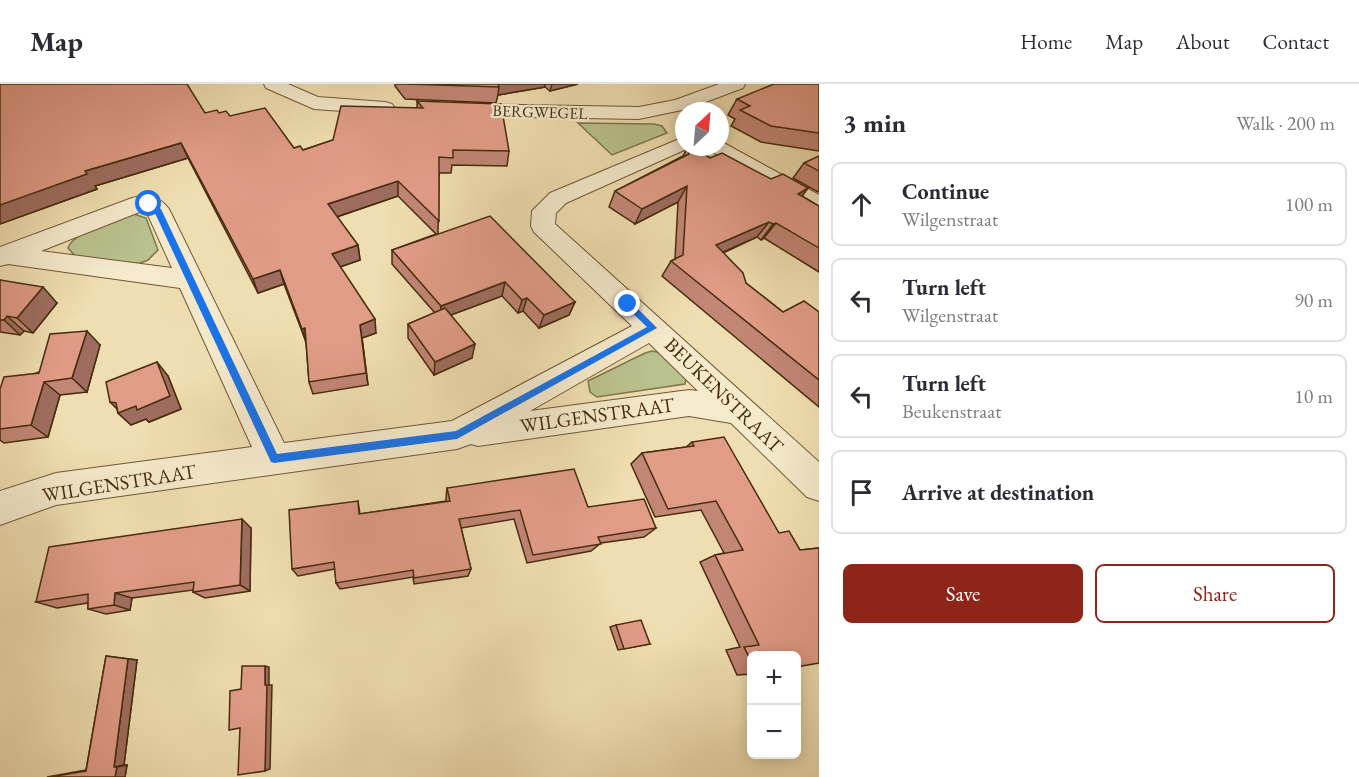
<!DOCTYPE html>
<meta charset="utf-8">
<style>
body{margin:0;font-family:"EB Garamond",serif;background:#f2f2f3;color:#2b2b33}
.controls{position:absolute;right:18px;bottom:18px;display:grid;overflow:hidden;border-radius:9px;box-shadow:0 3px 15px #0003}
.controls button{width:54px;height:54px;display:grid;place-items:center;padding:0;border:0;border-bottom:2px solid #e1e1e2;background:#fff;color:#2b2b33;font:30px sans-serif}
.compass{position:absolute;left:675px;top:18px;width:54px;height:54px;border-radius:50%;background:#fff;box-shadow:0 3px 15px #0003;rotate:26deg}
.stop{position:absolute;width:18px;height:18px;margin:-14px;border:4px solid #1a73e8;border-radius:50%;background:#fff}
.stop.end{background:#1a73e8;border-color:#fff;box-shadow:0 2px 6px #0008}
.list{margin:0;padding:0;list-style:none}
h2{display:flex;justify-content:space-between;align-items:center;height:78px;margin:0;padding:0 24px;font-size:26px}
h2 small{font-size:20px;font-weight:400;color:#7c7c81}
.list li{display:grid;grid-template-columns:39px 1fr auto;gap:18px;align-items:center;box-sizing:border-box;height:84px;margin:0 12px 12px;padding:0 12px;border:2px solid #e1e1e2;border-radius:9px}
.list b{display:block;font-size:22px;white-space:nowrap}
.list p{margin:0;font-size:20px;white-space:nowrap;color:#7c7c81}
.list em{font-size:20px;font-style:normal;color:#7c7c81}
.actions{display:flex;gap:12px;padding:18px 24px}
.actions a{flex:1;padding:14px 0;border:2px solid #8f2418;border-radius:9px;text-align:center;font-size:21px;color:#8f2418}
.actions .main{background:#8f2418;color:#fff}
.icon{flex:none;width:33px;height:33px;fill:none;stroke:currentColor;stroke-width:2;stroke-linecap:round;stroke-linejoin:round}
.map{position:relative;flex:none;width:819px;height:693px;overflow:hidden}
header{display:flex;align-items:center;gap:36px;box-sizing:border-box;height:84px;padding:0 30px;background:#fff;border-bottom:2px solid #e1e1e2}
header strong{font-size:28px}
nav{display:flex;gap:33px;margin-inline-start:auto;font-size:21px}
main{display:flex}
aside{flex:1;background:#fff}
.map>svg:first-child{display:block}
.green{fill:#b9c18c;stroke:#80764c;stroke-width:1.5}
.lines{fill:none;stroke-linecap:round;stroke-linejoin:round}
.minor-casing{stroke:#705835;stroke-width:2}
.minor{fill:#f5eacc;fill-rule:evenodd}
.wall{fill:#c28675;stroke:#462c0c;stroke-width:1.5}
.shaded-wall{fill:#9e6d5f;stroke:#462c0c;stroke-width:1.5}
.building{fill:#e19c88;stroke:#462c0c;stroke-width:1.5}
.route{fill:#1a73e8}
.labels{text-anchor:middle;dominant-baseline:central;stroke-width:4.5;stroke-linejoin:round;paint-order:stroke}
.far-street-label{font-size:16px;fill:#462c0c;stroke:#f5eacc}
.street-label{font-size:20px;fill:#462c0c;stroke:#f5eacc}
</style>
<header>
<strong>Map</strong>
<nav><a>Home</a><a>Map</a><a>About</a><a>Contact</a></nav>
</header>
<main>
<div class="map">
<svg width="819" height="693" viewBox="0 0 819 693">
<rect width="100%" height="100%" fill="#efdeb1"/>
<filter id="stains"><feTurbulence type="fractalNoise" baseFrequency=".00333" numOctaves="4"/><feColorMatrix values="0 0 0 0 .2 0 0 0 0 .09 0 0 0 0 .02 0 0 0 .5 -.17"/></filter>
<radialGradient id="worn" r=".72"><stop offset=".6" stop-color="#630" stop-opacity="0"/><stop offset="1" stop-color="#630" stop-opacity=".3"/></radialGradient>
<g class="green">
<path d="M578 39 654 40 662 42 667 49 612 71Z"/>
<path d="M134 130 146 134 158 166 148 176 133 182 75 172 68 164C74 147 117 136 134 130Z"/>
<path d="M652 267 661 269 686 295 685 300 597 313 590 308 588 297 645 269Z"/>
</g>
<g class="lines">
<g class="minor-casing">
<g id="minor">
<path d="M264 0H288L318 13 385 18 392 20 395 24 392 28 385 30 314 25 266 4Z"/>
<path d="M719 0H745L743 4 687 25 639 35 458 32 451 30 448 26 451 22 458 20 639 23 675 16Z"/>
<path d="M684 53V63H691L566 119 556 129 555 140 819 378V417L807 413 731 339 689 332 478 362 471 360 457 365 56 421 0 441V407L56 389 252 363 180 204 8 180 0 182V163L132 114C145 110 161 113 169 125L284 359 452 337 632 242 534 148 531 142 532 127 550 109ZM142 127 147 129 172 184 41 167ZM649 259 698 307 689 306 530 327Z"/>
<path d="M720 57 819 111V128L811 126 711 67 707 63H720Z"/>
</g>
</g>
<use href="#minor" class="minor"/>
</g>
<g class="wall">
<path d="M0 0 205 29H219L230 32 294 64 303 66 333 56 417 24V17L509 67 507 82 452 81 451 89H439L438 150 575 218 569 231 539 244 523 227 518 229 502 212 451 231 472 274 434 291 408 254V240L435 229 392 180V166L436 150 398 112 337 133 358 161 360 176 340 183 376 249 362 254 368 301 313 310 309 298 306 258 284 200 258 209 188 74 95 102 97 105 0 140Z"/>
<path d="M395 0H578L550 7 545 3 498 11 496 19 405 15 395 2Z"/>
<path d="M819 0V67L761 58 731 42 735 35 728 31 737 15Z"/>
<path d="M688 63H692L710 74 771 95 808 104 802 112 819 122V188L764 154 761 156 757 153 723 169 746 199 783 228H819V323L662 192 671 177 675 175 678 118 635 140 609 123 615 107 683 72Z"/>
<path d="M819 72V107L818 108 793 94 804 79Z"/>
<path d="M0 196 57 219 33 249 24 247 20 251 0 248Z"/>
<path d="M100 261 87 308 60 311 48 353 4 359 0 356V305Z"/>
<path d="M168 292 181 325 149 338 146 335 131 341 118 329 117 325 110 318Z"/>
<path d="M692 358 779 449 800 466 819 464 752 572V590L737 591 726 566 740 563 700 478 715 471 724 469 701 426 655 433 631 380 642 369 686 363Z"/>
<path d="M447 404 588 423 656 444 644 453 601 459 591 467 527 479 514 435 461 444 471 485 468 492 414 500 413 493 340 505 336 499 335 485 298 492 292 485 358 417 360 430 446 417V414Z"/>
<path d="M251 444 250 507 205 514 193 508V506L132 514 130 526 106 530 88 525V519L57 524 36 518Z"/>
<path d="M616 541 650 560 618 566 610 543Z"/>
<path d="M106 572 137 576 124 681H127L125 693H47L86 686Z"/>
</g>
<g class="shaded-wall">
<path d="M497 0H545V3L498 11 499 3Z"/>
<path d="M552 0H578L550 7Z"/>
<path d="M181 59 188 74 95 102 97 105 0 140V121L85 87Z"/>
<path d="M398 97V112L330 135 328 120Z"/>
<path d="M687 102 678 118 635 140 642 125Z"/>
<path d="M808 104 796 120 798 110Z"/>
<path d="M769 138 757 153 705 176 716 161Z"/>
<path d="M776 139 764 154 761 156 773 140Z"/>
<path d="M358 161 360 176 334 185 332 170Z"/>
<path d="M280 186 284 200 258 209 253 195Z"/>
<path d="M505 198 502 212 440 235 441 222Z"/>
<path d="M43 203 57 219 33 249 17 234Z"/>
<path d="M527 214 523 227 518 229 522 216Z"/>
<path d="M575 218 569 231 539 244 544 231Z"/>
<path d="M7 232 24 247 20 251 4 236Z"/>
<path d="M375 235 376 249 362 254 368 301 360 241Z"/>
<path d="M305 244 306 259 302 245Z"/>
<path d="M87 247 100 261 87 308 72 294Z"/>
<path d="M475 260 472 274 434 291 435 278Z"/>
<path d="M157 278 168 292 181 325 149 338 146 335 131 341 118 329Z"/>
<path d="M44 298 60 311 48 353 31 341Z"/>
<path d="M242 435 251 444 250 507 240 501Z"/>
<path d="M115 509 132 514 130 526 114 521Z"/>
<path d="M128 575 137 576 124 681 114 683Z"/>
<path d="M265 582 269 583V601H272L270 685 265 687Z"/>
<path d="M127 681 125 693H115L117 683Z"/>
</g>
<g class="building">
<path d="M0 0H187L205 29 217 26 219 29 226 27 230 32 265 24 294 64 300 62 303 66 333 56 341 22 423 24 417 17 501 20 509 67 453 66V74L439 73V137L398 97 328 120 358 161 332 170 375 235 360 241 366 289 309 298 305 244 302 245 280 186 253 195 181 59 85 87 87 90 0 121Z"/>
<path d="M407 0H498L499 3Z"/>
<path d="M774 0H819V49L771 42 740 26 750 22 737 15Z"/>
<path d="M689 63H692L710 74 722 69 771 95 783 90 808 104 798 110 819 122V164L776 139 773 140 769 138 716 161 743 189 746 199 783 228 804 217 819 228V296L671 177 683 171 687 102 642 125 615 107 689 70Z"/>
<path d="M819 72V87L804 79Z"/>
<path d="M490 132 575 218 544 231 527 214 522 216 505 198 441 222 392 166Z"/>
<path d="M0 196 43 203 17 234 7 232 4 236H0Z"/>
<path d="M445 224 475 260 435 278 408 240Z"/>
<path d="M87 247 72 294 44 298 31 341 0 345V305L4 293 39 289 50 250Z"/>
<path d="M157 278 170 312 137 326 136 322 118 329 116 319 110 318 106 298Z"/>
<path d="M724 353 779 449 789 447 800 466 819 464V579L796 583V572H752V579L744 563 759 561 715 471 743 466 716 417 668 425 642 369 694 362 692 358Z"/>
<path d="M574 385 588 423 644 415 656 444 598 453 601 460 533 471 520 426 459 435 471 485 414 494 413 486 336 499 334 478 292 485 289 426 358 417 359 430 450 417 447 404Z"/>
<path d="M242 435 240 501 193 508 194 498 115 509 114 521 88 525V510L36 518 49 463Z"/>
<path d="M641 536 650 560 624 565 616 541Z"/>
<path d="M106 572 128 575 114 683H117L115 693H50L86 687Z"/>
<path d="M242 582H265V601H267L265 687 238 691 240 644 229 646 230 607 241 605Z"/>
</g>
<path class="route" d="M149 118 161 125 277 370 456 347 647 243 625 222V218H631L657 244 457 355 274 379 271 378 154 127 145 120Z"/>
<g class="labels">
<g class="far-street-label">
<text transform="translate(540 28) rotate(2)">BERGWEGEL</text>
</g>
<g class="street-label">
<text transform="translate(724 311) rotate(44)">BEUKENSTRAAT</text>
<text transform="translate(597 331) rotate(-8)">WILGENSTRAAT</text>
<text transform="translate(119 399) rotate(-9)">WILGENSTRAAT</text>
</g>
</g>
<rect width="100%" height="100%" filter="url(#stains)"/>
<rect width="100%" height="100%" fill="url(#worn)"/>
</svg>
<div class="controls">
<button>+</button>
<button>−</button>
</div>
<svg class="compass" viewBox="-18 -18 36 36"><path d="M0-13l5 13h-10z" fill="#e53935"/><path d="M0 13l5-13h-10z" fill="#7c7c81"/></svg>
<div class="stop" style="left:149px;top:120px"></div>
<div class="stop end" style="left:628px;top:220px"></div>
</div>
<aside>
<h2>3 min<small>Walk · 200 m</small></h2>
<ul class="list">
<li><svg class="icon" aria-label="ahead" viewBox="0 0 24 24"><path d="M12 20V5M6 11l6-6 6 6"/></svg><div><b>Continue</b><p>Wilgenstraat</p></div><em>100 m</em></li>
<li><svg class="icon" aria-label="left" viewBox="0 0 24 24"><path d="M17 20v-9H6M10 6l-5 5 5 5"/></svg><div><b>Turn left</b><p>Wilgenstraat</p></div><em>90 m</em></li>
<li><svg class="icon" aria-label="left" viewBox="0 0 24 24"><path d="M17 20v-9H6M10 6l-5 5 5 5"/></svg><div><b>Turn left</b><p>Beukenstraat</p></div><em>10 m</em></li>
<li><svg class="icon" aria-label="arrive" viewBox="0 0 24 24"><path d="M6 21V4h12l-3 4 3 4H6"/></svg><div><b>Arrive at destination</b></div></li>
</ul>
<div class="actions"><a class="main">Save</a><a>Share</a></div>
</aside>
</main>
